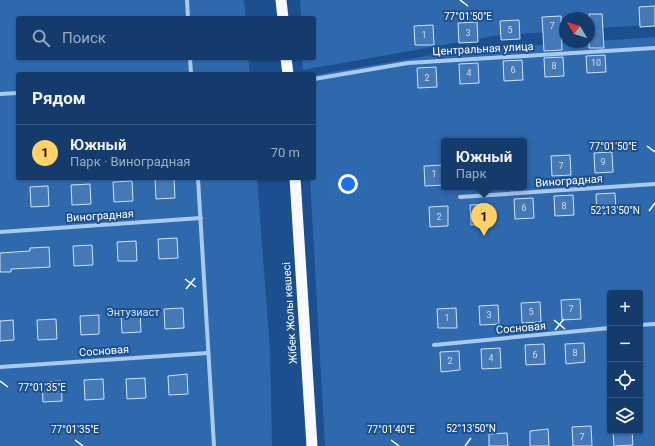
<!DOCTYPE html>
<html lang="ru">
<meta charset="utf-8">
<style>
body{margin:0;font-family:Roboto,sans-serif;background:#1d4271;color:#f1f3f6}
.controls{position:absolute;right:12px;bottom:12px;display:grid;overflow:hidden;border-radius:4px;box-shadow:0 1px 3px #0004}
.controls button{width:36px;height:36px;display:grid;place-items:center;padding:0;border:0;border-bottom:1px solid #33557e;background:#143b6b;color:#f1f3f6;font:20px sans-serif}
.compass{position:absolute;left:559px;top:12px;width:36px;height:36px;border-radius:50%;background:#143b6b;box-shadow:0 1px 3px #0004;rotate:308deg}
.you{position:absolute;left:348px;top:184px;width:14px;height:14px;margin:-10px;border:3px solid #fff;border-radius:50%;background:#1a73e8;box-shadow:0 0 0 6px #1a73e833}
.badge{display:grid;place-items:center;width:26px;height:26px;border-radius:50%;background:#ffd166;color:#111;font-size:13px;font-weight:700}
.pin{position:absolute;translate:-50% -33px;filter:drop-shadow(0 1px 2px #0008)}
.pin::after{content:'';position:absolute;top:21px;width:14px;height:12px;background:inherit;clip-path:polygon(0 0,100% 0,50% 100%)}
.popup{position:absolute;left:441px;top:138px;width:86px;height:52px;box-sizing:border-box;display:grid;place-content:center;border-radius:4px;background:#143b6b;filter:drop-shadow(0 1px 3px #0005);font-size:13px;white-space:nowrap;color:#9dadc1}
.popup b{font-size:15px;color:#f1f3f6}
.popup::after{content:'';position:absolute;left:50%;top:100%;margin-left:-8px;border:8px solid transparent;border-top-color:#143b6b}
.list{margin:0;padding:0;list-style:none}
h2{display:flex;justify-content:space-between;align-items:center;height:52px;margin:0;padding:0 16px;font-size:17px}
h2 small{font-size:13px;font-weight:400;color:#9dadc1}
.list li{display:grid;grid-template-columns:26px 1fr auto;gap:12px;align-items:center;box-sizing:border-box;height:56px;padding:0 16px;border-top:1px solid #33557e}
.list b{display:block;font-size:15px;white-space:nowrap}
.list p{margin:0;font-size:13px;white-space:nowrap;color:#9dadc1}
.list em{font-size:13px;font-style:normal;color:#9dadc1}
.icon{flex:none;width:22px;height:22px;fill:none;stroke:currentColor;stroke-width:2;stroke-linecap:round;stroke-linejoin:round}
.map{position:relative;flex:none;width:655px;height:446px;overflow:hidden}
.search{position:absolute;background:#143b6b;box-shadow:0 1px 3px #0004;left:16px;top:16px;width:300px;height:44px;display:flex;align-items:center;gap:10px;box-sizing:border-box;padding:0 14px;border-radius:4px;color:#9dadc1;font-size:15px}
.panel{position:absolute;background:#143b6b;box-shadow:0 1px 3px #0004;left:16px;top:72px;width:300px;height:108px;border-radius:4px}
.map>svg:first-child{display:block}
.green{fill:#2e69ad;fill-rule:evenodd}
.building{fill:#4478b7;stroke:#cfe3fa}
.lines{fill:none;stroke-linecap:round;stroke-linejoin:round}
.minor{stroke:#a9c9ee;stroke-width:4}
.trunk{stroke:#f8faff;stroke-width:11}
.ticks{fill:none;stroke:#fff;stroke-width:1.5}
.labels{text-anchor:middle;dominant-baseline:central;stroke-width:4;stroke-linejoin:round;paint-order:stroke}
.number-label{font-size:9px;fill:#d0dded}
.street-label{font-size:11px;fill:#fff;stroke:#1b4f8f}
.park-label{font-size:11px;fill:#cfe3fa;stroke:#1b4f8f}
.ticks-label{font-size:10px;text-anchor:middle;fill:#fff;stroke:#1b4f8f;stroke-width:4;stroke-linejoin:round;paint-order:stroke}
</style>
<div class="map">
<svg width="655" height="446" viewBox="0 0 655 446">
<rect width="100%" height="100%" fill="#1b4f8f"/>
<g class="green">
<path d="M0 0H244L246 18H18V58H248L250 74H18V178H257L270 351 272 446H0Z"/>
<path d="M300 0H655V24L589 29V18H565V31L499 35 303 70 302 58H314V18H301Z"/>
<path d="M655 37V446H325L310 178H314V75L456 51ZM444 141H524V187H444ZM610 293H640V431H610Z"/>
</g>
<g class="building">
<path d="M655 6V26L640 27 639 7Z"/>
<path d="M589 14H602L604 48H589Z"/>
<path d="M561 16 562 50 544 51 542 17Z"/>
<path d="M519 20 520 39 501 40 500 21Z"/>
<path d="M477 22 478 42 459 43 458 23Z"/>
<path d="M433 25 434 45H415L414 26Z"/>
<path d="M605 55 606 72 587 73 586 56Z"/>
<path d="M563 57 564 76 545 77 544 58Z"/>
<path d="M522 60 523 80 504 81 503 61Z"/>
<path d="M478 63 479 83 460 84 459 64Z"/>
<path d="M436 67 437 87 418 88 417 68Z"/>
<path d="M612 152 613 172 595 173 594 153Z"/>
<path d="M570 155 571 175 552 176 551 156Z"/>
<path d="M443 165 444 185 425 186 424 166Z"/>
<path d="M174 178 175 198 156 199 155 179Z"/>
<path d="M132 181 133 201 114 202 113 182Z"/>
<path d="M90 184 91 204 72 205 71 185Z"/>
<path d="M48 186 49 206 31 207 30 187Z"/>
<path d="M615 193 616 213 597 214 596 194Z"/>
<path d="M573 195 574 215 555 216 554 196Z"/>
<path d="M533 198 534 218 515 219 514 199Z"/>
<path d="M488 204 489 224 471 225 470 205Z"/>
<path d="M448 206V226L430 227 429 207Z"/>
<path d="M177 238 178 258 159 259 158 239Z"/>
<path d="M136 241 137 261H118L117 242Z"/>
<path d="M92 245 93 265 74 266 73 246Z"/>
<path d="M49 247 50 267 11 269V272H0V253L30 251V248Z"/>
<path d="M580 299 581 319 562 320 561 300Z"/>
<path d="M540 302 541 322 522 323 521 303Z"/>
<path d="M498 305 499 324 480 325 479 306Z"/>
<path d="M183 308 184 328 165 329 164 309Z"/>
<path d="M456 308 457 328H438L437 309Z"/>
<path d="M140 312 141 332 122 333 121 313Z"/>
<path d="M99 315V334L81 335 80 316Z"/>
<path d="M56 319 57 339 38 340 37 320Z"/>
<path d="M13 320 14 340 0 341V321Z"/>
<path d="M584 343 585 362 566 364 565 344Z"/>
<path d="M544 344 545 364 526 365 525 345Z"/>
<path d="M500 348 501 368 482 369 481 349Z"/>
<path d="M459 351 460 370 441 372 440 352Z"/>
<path d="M187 374 188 394 169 395 168 376Z"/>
<path d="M145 378 146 398 127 399 126 379Z"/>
<path d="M103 379 104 399 85 400 84 380Z"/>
<path d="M61 381 62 401 43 402 42 382Z"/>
<path d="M591 426 592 446H573L572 427Z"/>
<path d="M548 429 549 446H530V431Z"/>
<path d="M613 431H632L633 445 614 446Z"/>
<path d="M507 433 508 446H489V434Z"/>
</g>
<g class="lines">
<g class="minor">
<path d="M187 0 188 18"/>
<path d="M190 58 191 74"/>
<path d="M314 79 408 63 655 48"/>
<path d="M0 94 18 93"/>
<path d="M198 178 214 446"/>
<path d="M460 197 655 184"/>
<path d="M0 232 201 218"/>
<path d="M640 325 655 324"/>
<path d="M434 345 610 328"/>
<path d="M0 367 208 353"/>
</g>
<g class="trunk">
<path d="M281 0 283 18"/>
<path d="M286 58 288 74"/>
<path d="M295 178 312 446"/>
</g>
</g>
<path class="ticks" d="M460 0 468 6M647 146 655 152M649 211 655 203M185 279 196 287M186 289 195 278M554 320 565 329M555 330 564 319M0 381 8 387M75 440 83 446M391 440 399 446M465 446 471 438"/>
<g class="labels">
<g class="number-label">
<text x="552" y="26">7</text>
<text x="510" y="30">5</text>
<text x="468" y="33">3</text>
<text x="424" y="35">1</text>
<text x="596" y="63">10</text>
<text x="554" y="66">8</text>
<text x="513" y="70">6</text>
<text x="469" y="73">4</text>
<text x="427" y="78">2</text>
<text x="603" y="162">9</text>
<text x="561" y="166">7</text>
<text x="434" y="174">1</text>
<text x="564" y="206">8</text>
<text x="524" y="208">6</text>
<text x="439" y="217">2</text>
<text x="571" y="309">7</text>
<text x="531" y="312">5</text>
<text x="489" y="315">3</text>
<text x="447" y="318">1</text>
<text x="575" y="353">8</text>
<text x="535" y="355">6</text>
<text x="491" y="358">4</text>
<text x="450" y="361">2</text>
<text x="582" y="437">7</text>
</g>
<g class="street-label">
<text transform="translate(483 49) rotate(-3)">Центральная улица</text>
<text transform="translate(569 181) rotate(-4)">Виноградная</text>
<text transform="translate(100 216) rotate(-4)">Виноградная</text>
<text transform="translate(290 313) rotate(-94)">Жібек Жолы көшесі</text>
<text transform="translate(521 328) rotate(-5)">Сосновая</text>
<text transform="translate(104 351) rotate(-4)">Сосновая</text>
</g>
<g class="park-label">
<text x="133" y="312">Энтузиаст</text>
</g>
</g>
<g class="ticks-label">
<text x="468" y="20">77°01'50"E</text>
<text x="613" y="150">77°01'50"E</text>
<text x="615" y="214">52°13'50"N</text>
<text x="42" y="391">77°01'35"E</text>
<text x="471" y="432">52°13'50"N</text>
<text x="75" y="433">77°01'35"E</text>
<text x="391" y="433">77°01'40"E</text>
</g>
</svg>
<div class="controls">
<button>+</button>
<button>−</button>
<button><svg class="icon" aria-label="locate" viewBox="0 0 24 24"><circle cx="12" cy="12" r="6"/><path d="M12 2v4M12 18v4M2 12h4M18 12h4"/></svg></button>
<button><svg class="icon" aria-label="layers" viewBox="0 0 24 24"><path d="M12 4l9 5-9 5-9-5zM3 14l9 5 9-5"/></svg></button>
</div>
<svg class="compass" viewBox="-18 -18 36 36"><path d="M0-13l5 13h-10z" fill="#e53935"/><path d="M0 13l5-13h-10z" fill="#9dadc1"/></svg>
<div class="you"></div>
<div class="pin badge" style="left:484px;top:236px">1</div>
<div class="popup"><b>Южный</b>Парк</div>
<div class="search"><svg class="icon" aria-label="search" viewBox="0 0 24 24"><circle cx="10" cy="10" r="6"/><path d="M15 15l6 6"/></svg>Поиск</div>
<section class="panel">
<h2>Рядом<small></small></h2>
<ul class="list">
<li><span class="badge">1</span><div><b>Южный</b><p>Парк · Виноградная</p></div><em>70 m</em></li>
</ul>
</section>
</div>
